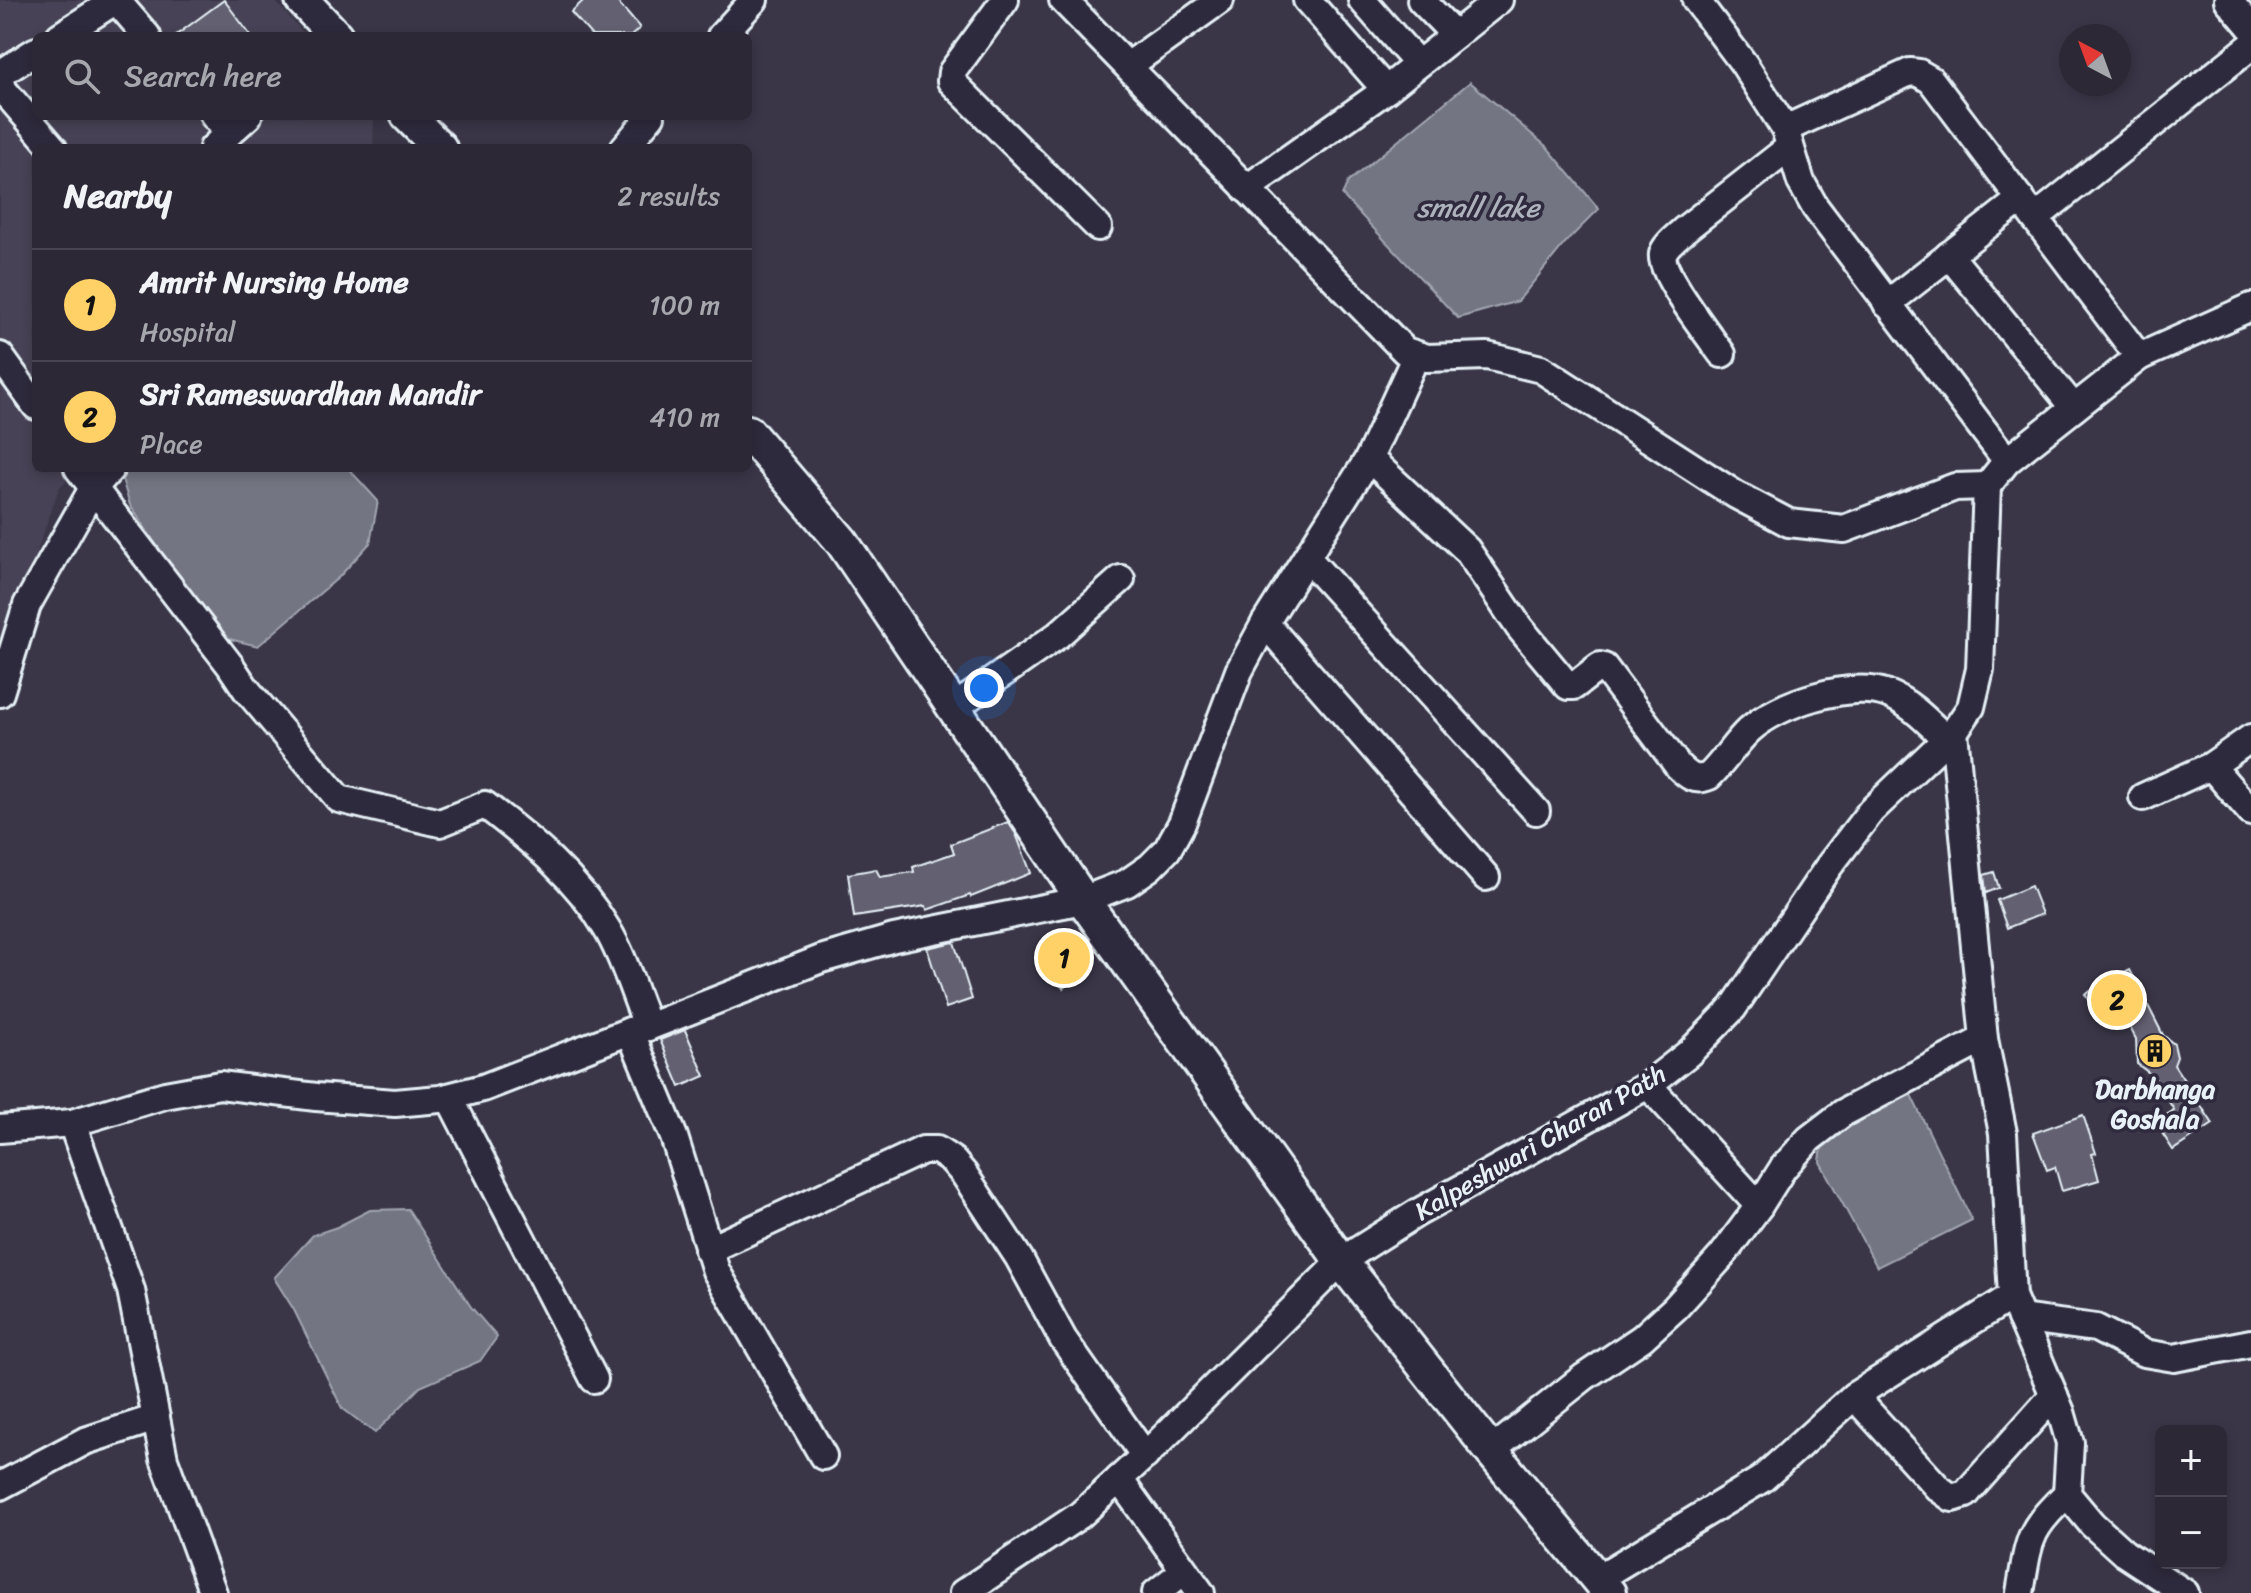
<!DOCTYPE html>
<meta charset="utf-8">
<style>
body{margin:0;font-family:Sriracha,sans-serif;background:#34303e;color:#f1f3f6}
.controls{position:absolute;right:24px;bottom:24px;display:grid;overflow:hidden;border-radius:12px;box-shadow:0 4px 12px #0003}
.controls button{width:72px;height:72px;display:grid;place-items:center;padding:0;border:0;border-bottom:2px solid #484451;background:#2c2836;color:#f1f3f6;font:40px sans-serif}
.compass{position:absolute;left:2059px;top:24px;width:72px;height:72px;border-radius:50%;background:#2c2836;box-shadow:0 4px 12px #0003;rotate:319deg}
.you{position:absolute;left:984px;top:688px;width:28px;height:28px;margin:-20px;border:6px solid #fff;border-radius:50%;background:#1a73e8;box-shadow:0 0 0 12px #1a73e833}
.badge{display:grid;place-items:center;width:52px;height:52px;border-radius:50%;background:#ffd166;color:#111;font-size:26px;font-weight:700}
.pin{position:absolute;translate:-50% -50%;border:4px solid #fff;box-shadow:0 2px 8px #0006}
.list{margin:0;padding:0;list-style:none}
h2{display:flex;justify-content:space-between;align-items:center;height:104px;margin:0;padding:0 32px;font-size:34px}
h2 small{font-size:26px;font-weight:400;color:#a6a6ad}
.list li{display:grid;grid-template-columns:52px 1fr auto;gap:24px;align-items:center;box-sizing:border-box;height:112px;padding:0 32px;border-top:2px solid #484451}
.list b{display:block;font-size:30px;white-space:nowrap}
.list p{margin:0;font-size:26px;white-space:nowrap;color:#a6a6ad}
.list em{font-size:26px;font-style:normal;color:#a6a6ad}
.icon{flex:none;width:44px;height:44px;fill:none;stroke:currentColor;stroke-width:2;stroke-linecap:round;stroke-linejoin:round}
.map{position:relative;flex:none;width:2251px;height:1593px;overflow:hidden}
.search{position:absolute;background:#2c2836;box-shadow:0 4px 12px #0003;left:32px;top:32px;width:720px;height:88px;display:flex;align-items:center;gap:20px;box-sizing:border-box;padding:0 28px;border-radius:12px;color:#a6a6ad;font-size:30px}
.panel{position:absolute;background:#2c2836;box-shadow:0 4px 12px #0003;left:32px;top:144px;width:720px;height:328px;border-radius:12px}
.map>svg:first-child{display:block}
.built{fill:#464354}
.water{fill:#737482;stroke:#a2a6b1;stroke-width:2}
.building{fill:#636171;stroke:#e8f1f8;stroke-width:2}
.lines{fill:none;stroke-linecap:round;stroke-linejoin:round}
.minor-casing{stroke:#e8f1f8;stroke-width:32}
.major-casing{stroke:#e8f1f8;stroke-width:38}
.minor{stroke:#2f2a3d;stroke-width:26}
.major{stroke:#2f2a3d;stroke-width:32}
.labels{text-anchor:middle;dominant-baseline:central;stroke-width:7;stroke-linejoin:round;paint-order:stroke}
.poi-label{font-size:26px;font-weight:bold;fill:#e8f1f8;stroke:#2f2a3d}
.street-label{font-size:26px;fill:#e8f1f8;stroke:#2f2a3d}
.water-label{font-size:28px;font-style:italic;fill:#aeb2bd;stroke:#2f2a3d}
</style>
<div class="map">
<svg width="2251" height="1593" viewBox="0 0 2251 1593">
<rect width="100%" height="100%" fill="#3a3648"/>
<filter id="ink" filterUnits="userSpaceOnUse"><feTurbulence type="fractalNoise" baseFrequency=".0125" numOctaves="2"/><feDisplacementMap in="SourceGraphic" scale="16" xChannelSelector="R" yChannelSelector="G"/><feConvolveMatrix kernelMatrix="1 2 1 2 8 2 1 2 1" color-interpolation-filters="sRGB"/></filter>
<g filter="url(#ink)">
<path class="built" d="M0 0H274L306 36H36V116H374L373 148H36V468H78L59 488 0 660Z"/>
<g class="water">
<path d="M1470 82 1547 147 1599 209 1564 244 1518 301 1458 318 1342 195 1348 182Z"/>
<path d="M129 468H348L378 501 370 543 339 577 258 646 217 636 130 505 122 479Z"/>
<path d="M1910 1093 1972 1220 1877 1267 1820 1162C1821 1153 1821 1146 1826 1138 1840 1119 1888 1103 1910 1093Z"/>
<path d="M408 1209 471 1307 497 1337 480 1361 420 1387 375 1433 342 1408 294 1310 274 1278 313 1235 337 1227 370 1210Z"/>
</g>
<g class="building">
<path d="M224 0 251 36H175Z"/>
<path d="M584 0H616L640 28 631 36H592L571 12Z"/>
<path d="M1008 822 1016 834 1031 873 971 897 970 895 927 910 926 906 854 917 848 874 876 869 880 877 914 872 913 867 954 853 951 844Z"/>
<path d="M1994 872 1999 888 1986 893 1984 875Z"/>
<path d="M2031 886 2042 914 2007 928 1997 900Z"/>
<path d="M1069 934 1092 967 1063 988 1040 954Z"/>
<path d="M954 942 972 999 946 1008 927 948Z"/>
<path d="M2130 970 2163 1035 2174 1044 2177 1057 2174 1065 2213 1124 2173 1150 2155 1122 2174 1110 2153 1076 2137 1064 2136 1039 2119 1007 2098 1018 2085 994Z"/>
<path d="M685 1030 705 1076 680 1087 660 1040Z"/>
<path d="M2083 1115 2096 1153 2092 1154 2099 1180 2062 1191 2055 1167 2047 1170 2033 1133Z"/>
</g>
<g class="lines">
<g class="minor-casing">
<g id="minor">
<path d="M1005 0 952 72 951 81 1098 227"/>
<path d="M1063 0 1405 351 1427 358 1487 356 1541 369 1736 495 1789 523 1844 529 1955 487 1987 486"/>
<path d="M1307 0 1386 90"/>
<path d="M1362 0 1418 64"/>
<path d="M1421 0 1455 35"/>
<path d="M1696 0 1744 64 1785 129 1801 182 1815 207 2007 461"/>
<path d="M2228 0 2251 27"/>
<path d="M60 36 116 0 147 36"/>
<path d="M721 36 754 0"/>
<path d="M1128 66 1220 0"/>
<path d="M0 74 36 51"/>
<path d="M0 86 53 148"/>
<path d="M1785 129 1910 72 1919 73 1931 80 2139 357"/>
<path d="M229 133 248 116"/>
<path d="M213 148 229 133 214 116"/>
<path d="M624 148 651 116"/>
<path d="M1246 189 1386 90 1499 0"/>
<path d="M2035 218 2251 46"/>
<path d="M1949 255 2074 408"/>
<path d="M1887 304 2021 199"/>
<path d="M1722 354C1710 337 1659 272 1663 254 1665 245 1678 236 1684 230L1790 147"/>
<path d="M0 356 36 406"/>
<path d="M1369 458 1467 550 1519 627 1568 686H1574L1600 666 1604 667 1678 766C1688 776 1695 782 1709 776 1724 762 1734 744 1749 730 1778 703 1851 680 1888 694 1911 703 1929 723 1946 739"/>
<path d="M78 468 230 665 246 689 339 799 440 823 485 805C531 840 577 878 607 929 624 957 635 996 648 1027"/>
<path d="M1308 559 1536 811"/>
<path d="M1265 623 1486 877"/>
<path d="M0 693 27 605 92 490 111 468"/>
<path d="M955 707 1058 635 1121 579"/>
<path d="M1954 732 1984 1039 2003 1133 2012 1296 2061 1412 2070 1443 2067 1494 2092 1524 2124 1553 2185 1593"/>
<path d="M2211 766 2251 812"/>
<path d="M2143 797 2211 766 2251 738"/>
<path d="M630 1031 674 1137 716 1271 823 1456"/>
<path d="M1648 1085 1759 1206"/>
<path d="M449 1097 594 1379"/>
<path d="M72 1123 131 1290 164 1459 213 1593"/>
<path d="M0 1129 72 1123 165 1095 220 1085 316 1097 395 1103 440 1099 483 1088 630 1031 648 1027 821 959 894 938 1083 900 1127 883 1150 867 1167 850 1182 823 1239 671 1265 623 1369 458 1416 356"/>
<path d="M708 1250 923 1150H937L952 1160 964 1174 1019 1258 1063 1339 1145 1456"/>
<path d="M2021 1318 2096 1328 2144 1353 2174 1358 2251 1343"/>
<path d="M1854 1396 1938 1488 1952 1498 1966 1494 1971 1488 2054 1395"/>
<path d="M1491 1451 1584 1377 1642 1338 1675 1308 1722 1256 1759 1206 1783 1168 1809 1139 1843 1113 1984 1039"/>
<path d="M1119 1479 1201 1593"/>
<path d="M0 1486 85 1441 156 1418"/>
<path d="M1597 1579 1762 1479 1854 1396 2012 1296"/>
<path d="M963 1593 1080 1515 1154 1447 1341 1261 1417 1213 1648 1085 1689 1053 1733 1008 1829 866 1871 811 1954 732 1971 707 1980 669 1987 486 2007 461 2139 357 2251 307"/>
<path d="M1156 1593 1184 1571"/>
<path d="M2020 1593C2029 1541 2027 1530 2067 1494"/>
</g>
</g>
<g class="major-casing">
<g id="major">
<path d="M302 0 336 36"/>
<path d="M408 116 440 148"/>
<path d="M748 432 842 542 1083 900 1341 1261 1491 1451 1609 1593"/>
</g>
</g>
<use href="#minor" class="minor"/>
<use href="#major" class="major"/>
</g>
</g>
<defs>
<g id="building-disc" transform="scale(1.8)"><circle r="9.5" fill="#ffd166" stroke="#2f2a3d"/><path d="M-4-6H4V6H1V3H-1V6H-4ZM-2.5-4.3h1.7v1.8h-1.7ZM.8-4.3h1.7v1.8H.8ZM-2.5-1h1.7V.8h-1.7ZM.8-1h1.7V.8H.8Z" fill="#111"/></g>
</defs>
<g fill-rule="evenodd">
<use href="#building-disc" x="2155" y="1051"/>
</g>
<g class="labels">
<g class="poi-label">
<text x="2155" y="1089">Darbhanga<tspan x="2155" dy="30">Goshala</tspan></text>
</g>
<g class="street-label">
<text transform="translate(1540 1142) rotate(-30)">Kalpeshwari Charan Path</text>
</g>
<g class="water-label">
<text x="1478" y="207">small lake</text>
</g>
</g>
</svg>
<div class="controls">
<button>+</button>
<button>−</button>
</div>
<svg class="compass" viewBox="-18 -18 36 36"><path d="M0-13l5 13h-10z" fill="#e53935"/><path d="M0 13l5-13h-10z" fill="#a6a6ad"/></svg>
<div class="you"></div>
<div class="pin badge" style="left:1064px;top:958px">1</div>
<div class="pin badge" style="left:2117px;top:1000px">2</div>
<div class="search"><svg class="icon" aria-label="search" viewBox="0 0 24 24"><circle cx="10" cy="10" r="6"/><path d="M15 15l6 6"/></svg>Search here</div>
<section class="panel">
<h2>Nearby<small>2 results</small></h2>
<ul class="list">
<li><span class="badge">1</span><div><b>Amrit Nursing Home</b><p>Hospital</p></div><em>100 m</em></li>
<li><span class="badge">2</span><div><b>Sri Rameswardhan Mandir</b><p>Place</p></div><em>410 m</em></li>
</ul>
</section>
</div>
